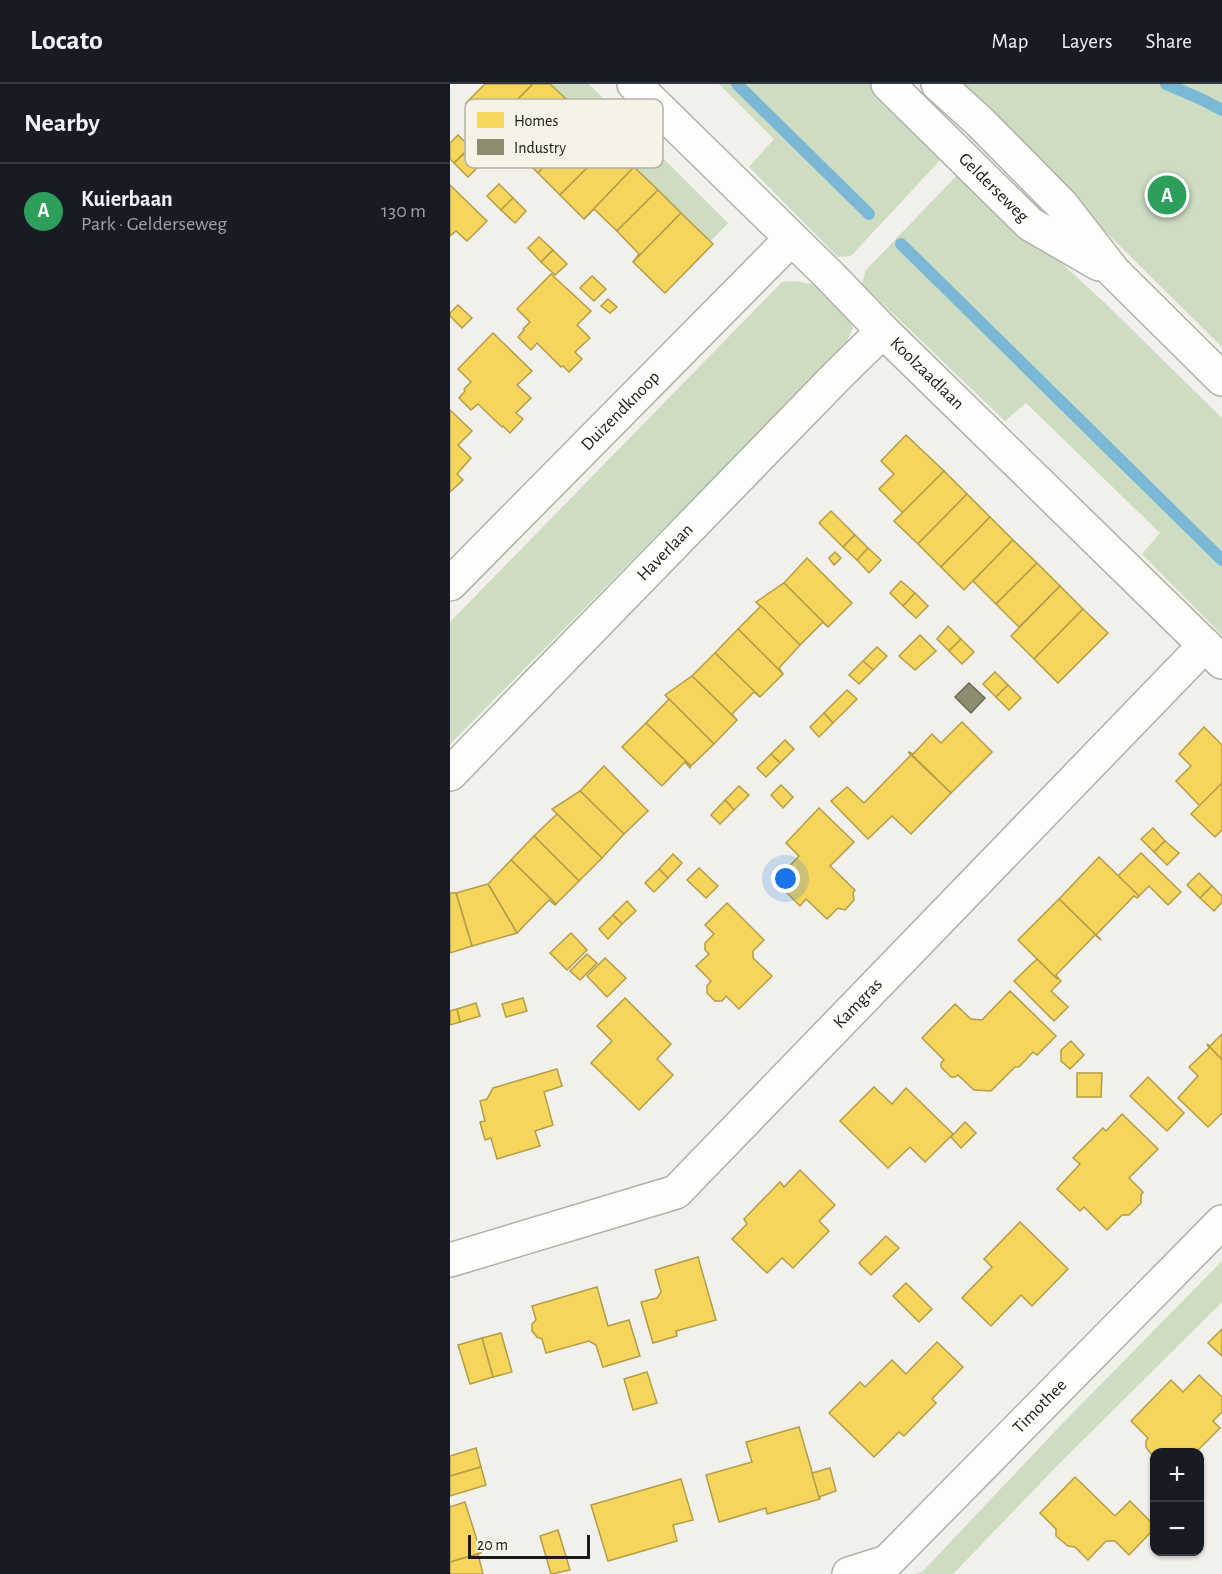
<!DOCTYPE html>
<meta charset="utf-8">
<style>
body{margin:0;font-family:"Alegreya Sans",sans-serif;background:#20242c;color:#f1f3f6}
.controls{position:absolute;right:18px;bottom:18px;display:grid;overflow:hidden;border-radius:12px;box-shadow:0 2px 4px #0004}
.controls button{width:54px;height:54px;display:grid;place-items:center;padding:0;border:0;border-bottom:2px solid #363941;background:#171b24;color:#f1f3f6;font:30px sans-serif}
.scale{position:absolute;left:18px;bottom:15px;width:122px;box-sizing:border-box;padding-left:6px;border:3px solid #1a1915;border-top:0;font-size:16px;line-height:21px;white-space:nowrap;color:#1a1915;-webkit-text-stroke:4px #f6f2e6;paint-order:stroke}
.you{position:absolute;left:336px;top:795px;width:21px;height:21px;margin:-15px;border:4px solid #fff;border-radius:50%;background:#1a73e8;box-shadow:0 0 0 9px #1a73e833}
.badge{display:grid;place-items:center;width:39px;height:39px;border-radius:50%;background:#2563eb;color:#fff;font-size:20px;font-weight:700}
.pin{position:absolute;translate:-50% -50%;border:3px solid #fff;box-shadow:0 2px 6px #0006}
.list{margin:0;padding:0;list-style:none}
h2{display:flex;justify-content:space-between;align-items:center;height:78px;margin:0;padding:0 24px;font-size:26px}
h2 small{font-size:20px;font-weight:400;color:#9ea1a6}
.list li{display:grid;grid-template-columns:39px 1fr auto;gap:18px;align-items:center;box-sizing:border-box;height:96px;padding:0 24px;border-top:2px solid #363941}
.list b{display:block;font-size:22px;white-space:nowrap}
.list p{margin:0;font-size:20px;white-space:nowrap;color:#9ea1a6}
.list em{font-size:20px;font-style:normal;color:#9ea1a6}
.map{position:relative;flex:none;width:772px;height:1490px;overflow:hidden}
header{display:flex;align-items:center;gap:36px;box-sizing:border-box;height:84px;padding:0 30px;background:#171b24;border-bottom:2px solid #363941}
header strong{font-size:28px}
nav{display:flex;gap:33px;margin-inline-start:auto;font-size:21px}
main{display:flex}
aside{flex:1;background:#171b24}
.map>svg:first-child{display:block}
.green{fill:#ceddc1}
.homes{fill:#f6d55c;stroke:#b49d47;stroke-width:1.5}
.industry{fill:#8c8c6e;stroke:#6a6a53;stroke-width:1.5}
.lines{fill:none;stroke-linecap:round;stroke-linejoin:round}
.stream{stroke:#7ab8d6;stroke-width:12}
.minor-casing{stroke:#b1b0ab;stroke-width:36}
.minor{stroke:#fdfdfc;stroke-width:33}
.labels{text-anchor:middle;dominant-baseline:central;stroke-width:6;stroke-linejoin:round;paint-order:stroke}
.street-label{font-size:18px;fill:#1a1915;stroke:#f6f2e6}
.key{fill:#f6f2e6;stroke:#b4b1a7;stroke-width:1.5}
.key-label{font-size:16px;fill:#1a1915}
</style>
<header>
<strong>Locato</strong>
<nav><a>Map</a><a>Layers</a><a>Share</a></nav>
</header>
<main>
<aside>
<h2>Nearby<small></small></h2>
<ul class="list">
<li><span class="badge" style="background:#2e9e5b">A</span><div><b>Kuierbaan</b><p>Park · Gelderseweg</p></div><em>130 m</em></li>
</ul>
</aside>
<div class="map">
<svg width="772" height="1490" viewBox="0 0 772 1490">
<rect width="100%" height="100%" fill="#f2f0ea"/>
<g class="green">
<path d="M100 0H139L278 139 259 159Z"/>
<path d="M269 0H424L493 73 401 172 388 173 299 83 324 55Z"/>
<path d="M506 0H772V263Z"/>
<path d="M511 87 655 219 772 334V551L692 470 710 449 576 319 555 337 412 200 416 186Z"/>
<path d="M346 197 370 202 397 229 403 244 396 260 0 660V538L332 198Z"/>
<path d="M772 1177V1218L605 1384 503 1490H466L473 1487 610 1342Z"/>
</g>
<g class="homes">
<path d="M35 0H83L41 42 16 19Z"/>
<path d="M83 0H100L115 14 64 66 63 65 54 74 32 51Z"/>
<path d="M115 14 138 37 88 89 64 66Z"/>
<path d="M138 37 161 60 110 111 88 89Z"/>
<path d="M8 51 20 63 4 79 0 75V59Z"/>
<path d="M161 60 184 83 134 135 110 111Z"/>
<path d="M16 68 30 81 18 93 4 79Z"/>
<path d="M184 83 208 106 167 147 144 125 134 135Z"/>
<path d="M49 100 63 114 51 126 37 112Z"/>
<path d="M0 101 37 137 17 157 6 147 0 152Z"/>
<path d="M208 106 231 129 183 178 189 170 167 147Z"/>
<path d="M63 114 76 127 65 139 51 126Z"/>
<path d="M231 129 263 160 215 209 183 178Z"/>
<path d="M89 153 103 166 91 178 78 164Z"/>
<path d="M103 166 117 180 105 191 91 178Z"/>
<path d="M101 190 141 227 127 241 140 254 125 268 132 275 119 288 113 282 111 283 87 259 81 266 68 253 74 246 73 245 80 238 67 225Z"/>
<path d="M142 192 156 205 144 217 130 204Z"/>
<path d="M158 215 167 223 160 229 151 222Z"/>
<path d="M8 221 22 234 12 244 0 232V229Z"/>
<path d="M43 249 82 287 67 301 81 314 66 329 73 335 60 349 53 342 52 343 28 320 21 326 9 314 15 307 14 305 21 298 8 285Z"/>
<path d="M0 326 22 347 8 361 21 374 7 390 13 396 0 408Z"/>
<path d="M456 351 494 387 453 429 429 405 444 390 431 377Z"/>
<path d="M494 387 517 410 468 460 444 437Z"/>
<path d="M517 410 540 433 491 483 468 460Z"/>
<path d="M381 427 405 451 393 463 369 439Z"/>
<path d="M540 433 563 456 514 506 491 483Z"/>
<path d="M405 451 418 464 407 476 393 463Z"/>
<path d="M563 456 587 479 546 520 523 497Z"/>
<path d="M418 464 431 476 419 489 407 476Z"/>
<path d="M385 468 391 474 384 481 379 474Z"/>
<path d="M357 474 402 519 378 543 334 499Z"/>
<path d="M587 479 610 502 569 543 546 520Z"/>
<path d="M451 497 465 509 453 522 440 509Z"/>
<path d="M334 499 378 543 373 538 350 561 306 518Z"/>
<path d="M610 502 633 525 584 575 561 552Z"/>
<path d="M465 509 478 522 466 534 453 522Z"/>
<path d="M311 522 350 561 329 584 333 590 288 545Z"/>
<path d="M633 525 658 549 608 599 584 575Z"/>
<path d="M498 542 511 555 499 567 487 555Z"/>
<path d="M288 545 333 590 310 613 265 569Z"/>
<path d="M470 551 486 567 465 586 449 572Z"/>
<path d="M511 555 524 568 512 580 499 567Z"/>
<path d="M427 563 437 572 423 586 413 577Z"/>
<path d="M265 569 310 613 304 608 282 630 287 636 242 592Z"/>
<path d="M413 577 423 586 409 600 399 591Z"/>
<path d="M545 588 558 601 546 613 533 600Z"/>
<path d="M242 592 287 636 264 660 215 611Z"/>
<path d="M558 601 571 614 559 626 546 613Z"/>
<path d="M397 606 407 615 383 639 374 629Z"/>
<path d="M219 615 264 660 241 682 196 639Z"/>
<path d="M374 629 383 639 369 653 360 643Z"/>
<path d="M512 638 542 668 501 709 459 668 463 670 482 650 491 659Z"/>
<path d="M196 639 241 682 240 684 235 678 212 702 172 663Z"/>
<path d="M754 643 772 661V699L750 722 726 697 741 682 729 670Z"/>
<path d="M335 656 344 665 330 679 321 670Z"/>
<path d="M458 668 501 709 461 750 442 732 418 755 381 717 397 703 414 719 461 671Z"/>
<path d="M321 670 330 679 316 693 307 684Z"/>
<path d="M154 682 198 727 174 750 130 707Z"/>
<path d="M772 699V746L765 753 741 730Z"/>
<path d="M331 701 343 713 333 724 321 711Z"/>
<path d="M289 702 299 711 284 726 275 716Z"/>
<path d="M130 707 174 750 152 774 102 725Z"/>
<path d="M275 716 284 726 270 740 261 731Z"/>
<path d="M369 724 404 758 380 782 405 806 403 809 404 816 395 826 388 824 377 835 356 815 350 822 325 797 349 772 336 759Z"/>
<path d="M107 730 152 774 129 797 84 752Z"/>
<path d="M703 744 715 757 704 768 691 755Z"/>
<path d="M84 752 129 797 106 820 61 776Z"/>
<path d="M715 757 729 769 717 781 704 768Z"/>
<path d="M691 769 731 808 718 821 699 802 689 812 668 792Z"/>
<path d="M223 770 232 779 218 794 209 785Z"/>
<path d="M649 773 689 812 687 814 684 812 646 851 651 856 609 815Z"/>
<path d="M61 776 106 820 105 821 99 816 67 849 38 800Z"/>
<path d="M249 784 268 802 256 814 237 796Z"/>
<path d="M209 785 218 794 204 808 195 799Z"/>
<path d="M749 789 762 802 750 814 737 801Z"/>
<path d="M38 800 67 849 22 862 6 809Z"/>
<path d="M762 802 772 812V818L764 827 750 814Z"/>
<path d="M0 809H6L22 862 0 869Z"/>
<path d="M609 815 651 856 645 851 606 891 608 894 607 895 568 856Z"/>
<path d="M177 817 186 827 172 840 163 831Z"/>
<path d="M277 819 314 856 303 867V874L322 892 289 925 276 912 272 917H265L257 909V902L261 897 246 882 259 870 255 866V859L264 850 255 841Z"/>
<path d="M163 831 172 840 158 855 149 845Z"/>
<path d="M121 849 137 866 117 886 100 869Z"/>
<path d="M137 870 147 879 130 896 120 887Z"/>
<path d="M155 874 176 894 157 913 137 892Z"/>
<path d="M587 875 607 895 608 894 611 897 601 907 618 923 604 937 564 897Z"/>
<path d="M560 907 606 952 587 971 583 968 569 983H565L541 1007 524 1006 508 991 505 993H501L491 983V979L494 976 472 954 505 920 521 935 532 936Z"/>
<path d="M73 914 77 927 56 933 52 920Z"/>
<path d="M175 914 221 960 207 975 223 991 189 1026 141 979 162 957 147 942Z"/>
<path d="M26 919 30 932 10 938 7 925Z"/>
<path d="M7 925 10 938 0 941V927Z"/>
<path d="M772 950V976L757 960 760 962Z"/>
<path d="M621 957 634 971 620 985 611 977V966Z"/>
<path d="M757 960 772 976V1029L758 1043 728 1014 748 992 739 983 759 964Z"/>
<path d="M107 985 112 1002 94 1008 103 1041 85 1047 90 1062 47 1075 41 1054 35 1056 30 1038 35 1037 30 1017 37 1015 43 1004Z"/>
<path d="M627 989H652L651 1013H627Z"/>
<path d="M698 993 734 1029 717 1047 680 1012Z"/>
<path d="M424 1003 442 1020 456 1004 503 1050 475 1078 460 1063 438 1084 390 1037Z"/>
<path d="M672 1030 708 1065 679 1094 693 1108 691 1111V1119L679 1131H672L657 1146 634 1123 630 1127 607 1105 630 1080 623 1074 653 1044 656 1047Z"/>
<path d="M515 1038 526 1049 511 1064 501 1053Z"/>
<path d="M350 1086 385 1121 369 1137 379 1147 343 1184 332 1174 317 1189 282 1155 297 1140 294 1135 330 1098 334 1103Z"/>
<path d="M570 1138 618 1185 582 1222 571 1211 541 1242 512 1214 542 1183 534 1175Z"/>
<path d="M436 1152 449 1164 421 1191 409 1179Z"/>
<path d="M248 1173 266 1236 226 1247 227 1252 203 1259 191 1218 207 1214 211 1208 205 1186Z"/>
<path d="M456 1199 482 1225 469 1238 443 1212Z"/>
<path d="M147 1203 158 1242 179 1236 190 1272 153 1283 146 1261 139 1257 96 1269 92 1255 87 1253 82 1247V1240L86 1236 82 1222Z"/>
<path d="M772 1245V1272L758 1259Z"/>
<path d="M51 1249 62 1288 43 1293 32 1254Z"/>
<path d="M32 1254 43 1293 20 1300 8 1261Z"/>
<path d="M487 1258 513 1283 482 1315 486 1319 454 1352 449 1348 424 1373 379 1329 410 1298 415 1303 442 1276 456 1290Z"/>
<path d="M197 1288 207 1319 183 1326 174 1295Z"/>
<path d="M749 1291 772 1313V1328L763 1337 770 1344 746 1368H704V1370H701L696 1363V1357L698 1354 681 1337 721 1296 733 1308Z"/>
<path d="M349 1343 370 1415 317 1430 316 1424 269 1438 256 1391 302 1378 296 1358Z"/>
<path d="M26 1364 31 1383 0 1392V1372Z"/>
<path d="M31 1383 36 1401 0 1412V1392Z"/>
<path d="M380 1384 386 1407 369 1413 362 1389Z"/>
<path d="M625 1393 665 1432 680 1417 704 1441V1445L679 1471 665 1457H656L638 1476 625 1463 618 1462 606 1452V1445L590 1429Z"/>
<path d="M231 1395 243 1436 223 1441 227 1457 158 1477 141 1421Z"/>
<path d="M15 1418 31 1469 0 1478V1421V1423Z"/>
<path d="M108 1446 120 1486 101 1490 90 1452Z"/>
<path d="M28 1470 33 1490H0V1478Z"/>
</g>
<path class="industry" d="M519 599 535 614 521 629 505 613Z"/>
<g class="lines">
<g class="stream">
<path d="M287 0 419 130"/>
<path d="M716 0 751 15 772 26"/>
<path d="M451 160 772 476"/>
</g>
<g class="minor-casing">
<g id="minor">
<path id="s1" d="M184 0 381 193 433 247 772 578"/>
<path id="s2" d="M438 0 580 140 649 180"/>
<path d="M488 0 531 39 611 120 664 188 772 295"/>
<path id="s3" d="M0 500 341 155"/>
<path id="s4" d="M0 690 389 290 433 247"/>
<path id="s5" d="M0 1176 226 1108 755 561"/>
<path id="s6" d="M399 1490 437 1478 772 1138"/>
</g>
</g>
<use href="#minor" class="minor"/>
</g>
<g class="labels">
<g class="street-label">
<text stroke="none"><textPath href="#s2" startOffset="148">Gelderseweg</textPath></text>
<text stroke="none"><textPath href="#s1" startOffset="412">Koolzaadlaan</textPath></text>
<text stroke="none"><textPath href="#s3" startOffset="243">Duizendknoop</textPath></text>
<text stroke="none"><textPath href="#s4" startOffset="309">Haverlaan</textPath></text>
<text stroke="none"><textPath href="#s5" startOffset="498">Kamgras</textPath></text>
<text stroke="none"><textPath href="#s6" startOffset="258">Timothee</textPath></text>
</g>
</g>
<rect x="15" y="15" width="198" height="69" rx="9" class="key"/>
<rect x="27" y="28" width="27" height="16" fill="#f6d55c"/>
<rect x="27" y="55" width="27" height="16" fill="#8c8c6e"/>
<g class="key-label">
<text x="64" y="42">Homes</text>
<text x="64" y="69">Industry</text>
</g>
</svg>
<div class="controls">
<button>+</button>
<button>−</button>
</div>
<div class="scale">20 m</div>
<div class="you"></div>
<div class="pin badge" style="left:717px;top:111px;background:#2e9e5b">A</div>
</div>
</main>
